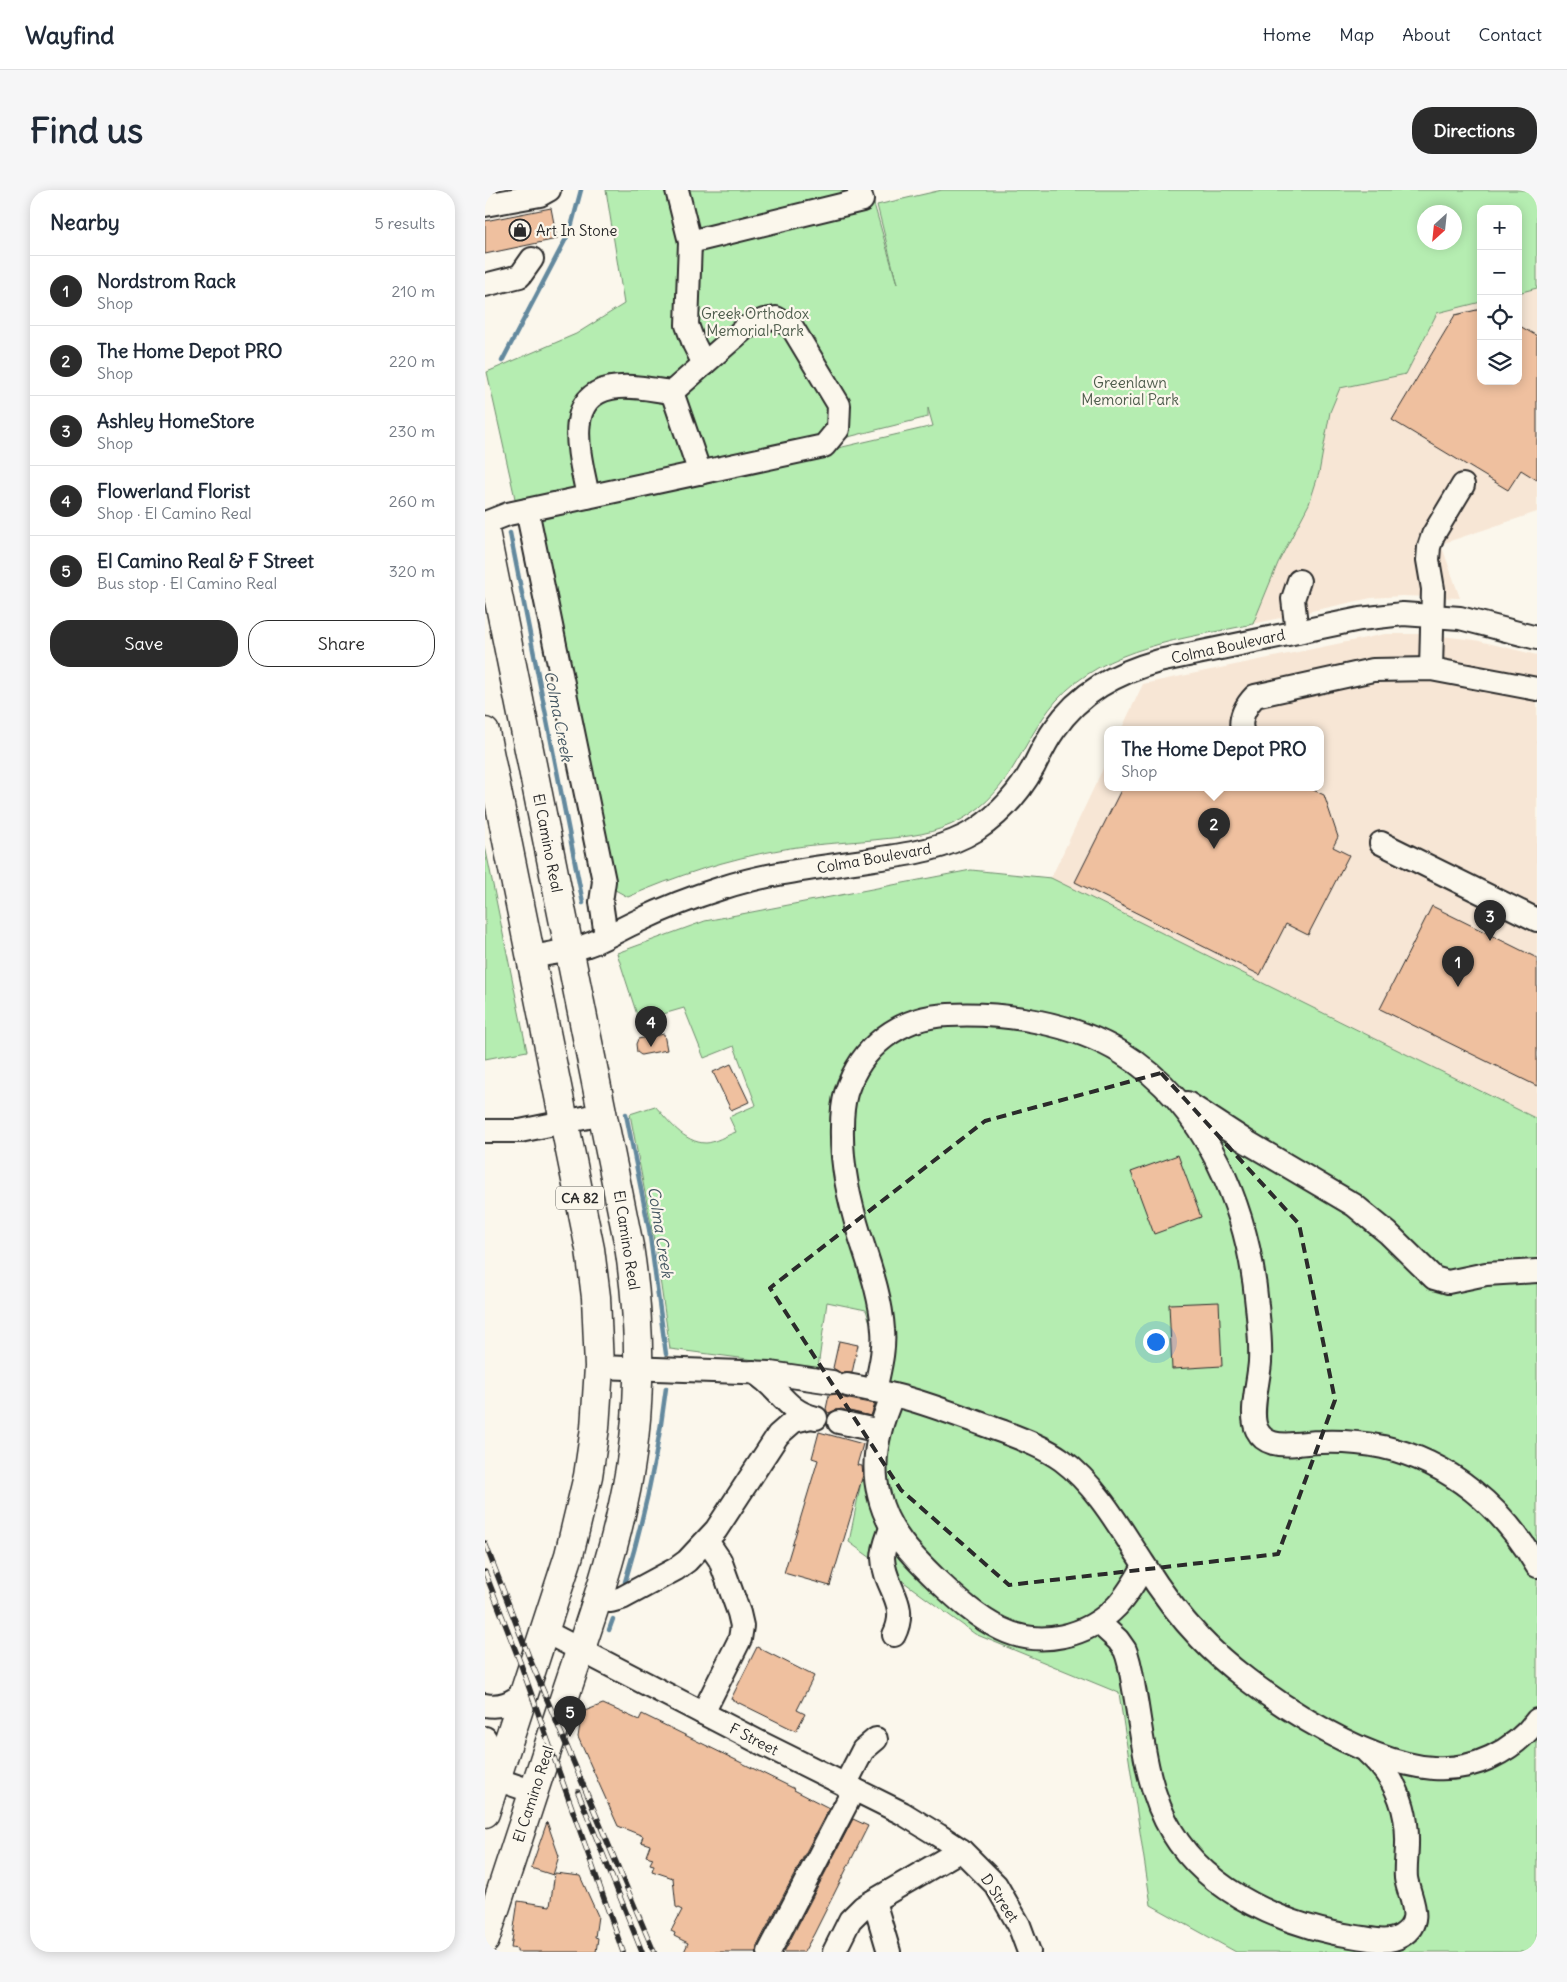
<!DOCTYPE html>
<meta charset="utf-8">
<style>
body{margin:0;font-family:Delius,sans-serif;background:#f6f6f7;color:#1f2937}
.controls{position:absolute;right:15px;top:15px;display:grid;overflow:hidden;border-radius:10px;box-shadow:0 2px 12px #0003}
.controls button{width:45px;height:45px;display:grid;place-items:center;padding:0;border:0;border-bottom:1px solid #e0e1e3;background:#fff;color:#1f2937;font:25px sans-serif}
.compass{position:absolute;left:932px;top:15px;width:45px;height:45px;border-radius:50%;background:#fff;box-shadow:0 2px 12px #0003;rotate:207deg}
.you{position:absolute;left:670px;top:1151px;width:18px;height:18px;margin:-12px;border:4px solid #fff;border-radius:50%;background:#1a73e8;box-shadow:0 0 0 8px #1a73e833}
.badge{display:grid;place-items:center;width:32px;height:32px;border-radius:50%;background:#2b2b2b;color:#fff;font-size:16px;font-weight:700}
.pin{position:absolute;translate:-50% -41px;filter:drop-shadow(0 1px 2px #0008)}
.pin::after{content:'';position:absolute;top:26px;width:18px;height:15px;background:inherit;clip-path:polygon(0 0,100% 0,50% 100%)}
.popup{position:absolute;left:619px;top:536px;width:220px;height:65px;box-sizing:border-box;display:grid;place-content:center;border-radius:10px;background:#fff;filter:drop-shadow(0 1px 4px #0005);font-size:16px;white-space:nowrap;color:#747a83}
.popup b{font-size:19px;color:#1f2937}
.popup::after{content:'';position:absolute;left:50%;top:100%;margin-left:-10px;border:10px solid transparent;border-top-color:#fff}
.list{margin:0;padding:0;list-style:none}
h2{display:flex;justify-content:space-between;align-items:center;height:65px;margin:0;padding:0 20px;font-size:21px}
h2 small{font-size:16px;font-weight:400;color:#747a83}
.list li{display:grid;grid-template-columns:32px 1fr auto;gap:15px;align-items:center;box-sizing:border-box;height:70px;padding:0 20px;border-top:1px solid #e0e1e3}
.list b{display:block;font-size:19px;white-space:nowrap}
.list p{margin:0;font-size:16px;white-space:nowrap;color:#747a83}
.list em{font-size:16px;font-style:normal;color:#747a83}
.actions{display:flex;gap:10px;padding:15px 20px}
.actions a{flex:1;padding:11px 0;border:1px solid #2b2b2b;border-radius:20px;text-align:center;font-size:18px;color:#2b2b2b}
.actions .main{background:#2b2b2b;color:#fff}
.icon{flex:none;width:28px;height:28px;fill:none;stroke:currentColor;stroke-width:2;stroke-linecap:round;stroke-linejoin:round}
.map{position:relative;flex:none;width:1052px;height:1762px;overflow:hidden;border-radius:20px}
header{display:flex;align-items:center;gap:30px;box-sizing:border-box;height:70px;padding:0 25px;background:#fff;border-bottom:1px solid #e0e1e3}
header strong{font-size:24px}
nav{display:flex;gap:28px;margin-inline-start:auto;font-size:18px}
.intro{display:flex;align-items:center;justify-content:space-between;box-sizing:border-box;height:120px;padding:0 30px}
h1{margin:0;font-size:35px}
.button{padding:12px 22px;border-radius:20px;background:#2b2b2b;color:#fff;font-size:18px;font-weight:700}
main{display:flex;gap:30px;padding:0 30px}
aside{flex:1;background:#fff;border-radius:20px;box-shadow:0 2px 12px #0003}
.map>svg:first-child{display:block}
.built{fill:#f7e6d5}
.green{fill:#b5edb1;stroke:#708c6e;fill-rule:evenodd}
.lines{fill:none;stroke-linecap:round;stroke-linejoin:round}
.stream{stroke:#64899e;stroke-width:4.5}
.building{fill:#efc09f;stroke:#2b2b2b}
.minor-casing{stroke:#2b2b2b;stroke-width:26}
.major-casing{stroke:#2b2b2b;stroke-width:31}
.minor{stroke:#fbf7ec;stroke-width:22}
.major{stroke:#fbf7ec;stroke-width:28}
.rail-casing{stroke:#2b2b2b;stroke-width:5.5}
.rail{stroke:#fbf7ec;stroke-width:4;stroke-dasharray:11;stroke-linecap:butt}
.marked{fill:none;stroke:#2b2b2b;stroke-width:4;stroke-dasharray:10 6;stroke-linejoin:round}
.labels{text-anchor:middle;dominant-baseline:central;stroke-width:4.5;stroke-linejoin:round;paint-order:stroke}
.shield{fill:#fbf7ec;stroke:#696865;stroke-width:1}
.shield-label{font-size:14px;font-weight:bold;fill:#2b2b2b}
.poi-label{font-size:15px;fill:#2b2b2b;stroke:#fbf7ec;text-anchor:start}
.park-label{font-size:15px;fill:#4e5c4c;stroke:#fbf7ec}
.street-label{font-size:15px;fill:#2b2b2b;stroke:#fbf7ec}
.water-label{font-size:16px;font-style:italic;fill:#485a65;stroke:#fbf7ec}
</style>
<header>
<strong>Wayfind</strong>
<nav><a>Home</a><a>Map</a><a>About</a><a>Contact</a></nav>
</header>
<div class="intro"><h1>Find us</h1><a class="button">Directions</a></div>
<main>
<aside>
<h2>Nearby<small>5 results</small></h2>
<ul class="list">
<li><span class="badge">1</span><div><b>Nordstrom Rack</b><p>Shop</p></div><em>210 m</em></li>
<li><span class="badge">2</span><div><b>The Home Depot PRO</b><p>Shop</p></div><em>220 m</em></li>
<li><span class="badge">3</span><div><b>Ashley HomeStore</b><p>Shop</p></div><em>230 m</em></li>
<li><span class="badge">4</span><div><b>Flowerland Florist</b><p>Shop · El Camino Real</p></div><em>260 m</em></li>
<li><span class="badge">5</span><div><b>El Camino Real &amp; F Street</b><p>Bus stop · El Camino Real</p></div><em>320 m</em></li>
</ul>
<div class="actions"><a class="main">Save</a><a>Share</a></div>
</aside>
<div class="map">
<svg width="1052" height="1762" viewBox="0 0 1052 1762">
<rect width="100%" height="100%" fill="#fbf7ec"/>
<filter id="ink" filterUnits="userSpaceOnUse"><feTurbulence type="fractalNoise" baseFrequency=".02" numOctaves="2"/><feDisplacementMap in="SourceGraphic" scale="10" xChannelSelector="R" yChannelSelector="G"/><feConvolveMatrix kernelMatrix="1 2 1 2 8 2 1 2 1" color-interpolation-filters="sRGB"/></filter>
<g filter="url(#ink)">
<g class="built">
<path d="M1052 98V322L956 354 975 408 917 406 886 408 768 434 793 373 824 314 834 283 845 222 855 198 921 184 952 123 996 112V191H1033V103Z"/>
<path d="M900 444H939L990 450 1052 465V929L566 688 623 568V598H835V540H636L658 494Z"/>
</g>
<g class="green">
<path d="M121 0H385L412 94 392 15 457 0H1052V98L1033 103V19H996V112L952 123 921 184 855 198 845 222 834 283 824 314 793 373 768 434C700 449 620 456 571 511 533 555 526 609 465 635 440 646 415 647 388 650 357 653 325 654 294 660 242 669 191 686 143 707L123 696 51 328 448 236 443 218V227L355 249 31 313 2 182 91 144 139 114ZM939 22H969V52H939Z"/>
<path d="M0 656 42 861 0 869Z"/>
<path d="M486 680 566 688 1052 929V1762H751L666 1715 634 1503 490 1444 364 1352 399 1177 381 1120 342 1112 333 1178 185 1159 171 1061 145 924 170 916C183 930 199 953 221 953 229 953 242 945 251 942L244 927 271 915 249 856 219 868 199 818 154 831 132 763 220 731Z"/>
</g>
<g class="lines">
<g class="stream">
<path d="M17 171 85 41 96 0"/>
<path d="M25 343 98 713"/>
<path d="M141 924 164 1039 181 1164"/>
<path d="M140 1392C159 1329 173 1263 181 1198"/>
<path d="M124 1440 128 1429"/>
</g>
</g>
<g class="building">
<path d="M66 18 72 49 0 64V31Z"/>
<path d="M996 119V191H1033V135L1052 146V290L1036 280 1023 300 907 230 970 125Z"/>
<path d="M637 598H824L839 605 853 647 848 657 864 665 823 745 801 734 775 785 590 692Z"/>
<path d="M947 716 1052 768V896L895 819Z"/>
<path d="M179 844 182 860 156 865 152 862 151 854 153 849Z"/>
<path d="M246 874 264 912 246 920 228 882Z"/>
<path d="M693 965 716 1027 669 1044 646 982Z"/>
<path d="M734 1112 737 1176 687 1179 684 1114Z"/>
<path d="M354 1151 373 1155 367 1183H356L348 1178Z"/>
<path d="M353 1204 359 1208 390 1214 386 1226 356 1219 343 1223 341 1219 344 1205Z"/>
<path d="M334 1242 378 1254 372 1275 377 1276 378 1285 345 1396 299 1383 333 1270 327 1268Z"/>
<path d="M272 1457 329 1486 312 1520 320 1524 311 1541 246 1509Z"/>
<path d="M118 1514 154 1530 157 1524 310 1599 309 1600 344 1618 272 1756 271 1762H199L203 1753 189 1746 190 1743 186 1741 197 1720 191 1717 188 1688 167 1681 169 1675 165 1674 168 1668 161 1666 165 1655 156 1652 158 1646 133 1636 93 1547 97 1522Z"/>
<path d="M368 1629 383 1636 329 1744 319 1762H299Z"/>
<path d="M62 1632 74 1666 68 1685 46 1678Z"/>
<path d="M70 1683 95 1686 113 1726 110 1747 113 1748 111 1762H32V1759L26 1758 33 1711 65 1716Z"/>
</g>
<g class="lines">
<g class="minor-casing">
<g id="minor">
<path d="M192 0 205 52 202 135 209 154 219 174"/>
<path d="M0 15 55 5 64 0"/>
<path d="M205 52 377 10 374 0"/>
<path d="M0 95 35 86 47 69"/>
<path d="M187 202 215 283"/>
<path d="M42 320 119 691 116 712 121 746"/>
<path d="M0 333 23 324 339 256 353 239 354 215 307 137 291 128 279 130 260 138 187 202C168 200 145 194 126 198 75 208 97 272 103 307"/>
<path d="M812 442 808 409 814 391"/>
<path d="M946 479 948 399 943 370 944 357 948 345 978 295"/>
<path d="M757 540C754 528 761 515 770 506L888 480 946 479 1052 499"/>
<path d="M896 653 1052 730"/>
<path d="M46 767C66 763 89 761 108 753 124 746 138 738 153 731 180 718 208 707 237 698 286 682 339 677 390 669 425 664 460 659 491 640 515 624 535 602 549 576 555 564 561 551 569 540 595 502 631 483 674 471L875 429 918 424 975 428 1052 448"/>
<path d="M702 913 762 952 869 1015 903 1043 949 1088 963 1092 1001 1084 1052 1081"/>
<path d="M0 941H35L118 924"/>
<path d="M114 1177 285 1183 347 1192"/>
<path d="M268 1182C295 1197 299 1221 331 1228"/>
<path d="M362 1195C382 1199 403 1203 424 1209 455 1218 486 1230 516 1241 537 1249 559 1257 577 1270 612 1296 635 1338 658 1373 675 1400 693 1425 715 1448 764 1500 876 1573 948 1578 988 1581 1028 1562 1052 1530"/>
<path d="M390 1201C394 1181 400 1160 398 1140 396 1107 385 1077 375 1046 364 1010 356 975 357 937 357 926 358 914 361 903 376 856 415 827 463 825 520 822 588 833 637 863 722 915 764 1021 772 1116 774 1135 776 1153 775 1172 774 1190 764 1224 772 1240 775 1246 781 1251 788 1253 802 1257 821 1252 836 1252 857 1251 878 1253 898 1257 965 1272 1018 1318 1052 1376"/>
<path d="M408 1205C394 1236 385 1271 394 1305 402 1341 427 1366 453 1391 472 1409 493 1428 516 1439 555 1458 602 1447 632 1416 643 1404 651 1390 659 1376"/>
<path d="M354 1232 395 1241"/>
<path d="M406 1338C403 1347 398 1358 398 1368 399 1398 425 1413 409 1445"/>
<path d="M111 1409 126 1411 137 1408 191 1379 202 1371 231 1340 293 1245 309 1231 326 1227"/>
<path d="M613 1432 633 1450 640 1460C646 1474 647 1490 650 1504 658 1551 662 1601 687 1642 724 1704 803 1737 872 1747 886 1749 903 1754 916 1746 941 1731 924 1708 921 1688 920 1676 922 1665 922 1654 923 1618 910 1587 883 1563"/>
<path d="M59 1441 272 1551 417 1623 453 1645 476 1660 511 1695 534 1735 544 1762"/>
<path d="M0 1515C16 1518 27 1512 39 1503"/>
<path d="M218 1523 255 1449 257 1436 254 1423 235 1370 222 1351"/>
<path d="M0 1548 7 1565 11 1589 49 1602"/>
<path d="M360 1595 378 1560 391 1549"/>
<path d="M389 1711 404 1762"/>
<path d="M284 1762 369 1599"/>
<path d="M349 1762 365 1730 378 1717 476 1660"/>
</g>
</g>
<g class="major-casing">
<g id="major">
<path d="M0 341 144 1056C157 1141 157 1230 138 1315 124 1381 100 1445 79 1509 53 1589 26 1669 0 1750"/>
<path d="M0 542 105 1059 111 1107 114 1177 110 1238 103 1286 84 1365 0 1623"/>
</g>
</g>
<use href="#minor" class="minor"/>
<use href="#major" class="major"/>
<g class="rail-casing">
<g id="rail">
<path d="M0 1353 44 1467 169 1762"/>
<path d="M0 1382 35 1472 138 1762"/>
<path d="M93 1602 157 1762"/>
</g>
</g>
<use href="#rail" class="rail"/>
</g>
</g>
<path class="marked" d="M676 883 814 1034 850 1210 793 1364 524 1395 416 1300 285 1098 500 931Z"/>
<defs>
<g id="shop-ring" transform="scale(1.125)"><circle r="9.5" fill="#fbf7ec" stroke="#2b2b2b" stroke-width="1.5"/><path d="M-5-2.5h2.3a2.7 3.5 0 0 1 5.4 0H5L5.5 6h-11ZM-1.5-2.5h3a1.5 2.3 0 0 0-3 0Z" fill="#2b2b2b"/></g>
</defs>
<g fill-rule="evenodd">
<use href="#shop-ring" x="35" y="40"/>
</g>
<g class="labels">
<rect class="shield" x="71" y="996.5" width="48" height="23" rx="4"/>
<g class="shield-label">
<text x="95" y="1008">CA 82</text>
</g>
<g class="poi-label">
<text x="51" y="40">Art In Stone</text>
</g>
<g class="park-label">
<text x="270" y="123">Greek Orthodox<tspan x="270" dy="17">Memorial Park</tspan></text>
<text x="645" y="192">Greenlawn<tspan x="645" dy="17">Memorial Park</tspan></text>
</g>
<g class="street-label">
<text transform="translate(743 456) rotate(-12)">Colma Boulevard</text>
<text transform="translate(63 653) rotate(79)">El Camino Real</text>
<text transform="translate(389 668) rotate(-10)">Colma Boulevard</text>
<text transform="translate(142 1050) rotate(81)">El Camino Real</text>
<text transform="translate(269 1549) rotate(27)">F Street</text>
<text transform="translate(48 1604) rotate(-72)">El Camino Real</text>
<text transform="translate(515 1708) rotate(56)">D Street</text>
</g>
<g class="water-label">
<text transform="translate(74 526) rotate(79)">Colma Creek</text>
<text transform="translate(176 1042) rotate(81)">Colma Creek</text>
</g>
</g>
</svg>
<div class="controls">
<button>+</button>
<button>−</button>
<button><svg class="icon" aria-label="locate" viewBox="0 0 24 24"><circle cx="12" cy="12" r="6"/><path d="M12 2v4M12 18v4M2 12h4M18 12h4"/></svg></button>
<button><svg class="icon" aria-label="layers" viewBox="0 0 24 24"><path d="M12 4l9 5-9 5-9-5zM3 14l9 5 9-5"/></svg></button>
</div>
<svg class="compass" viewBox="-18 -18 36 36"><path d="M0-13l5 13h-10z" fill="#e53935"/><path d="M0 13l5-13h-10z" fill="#747a83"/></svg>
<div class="you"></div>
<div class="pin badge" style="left:973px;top:797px">1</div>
<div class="pin badge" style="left:729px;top:659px">2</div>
<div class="popup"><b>The Home Depot PRO</b>Shop</div>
<div class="pin badge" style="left:1005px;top:751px">3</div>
<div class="pin badge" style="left:166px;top:857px">4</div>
<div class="pin badge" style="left:85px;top:1547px">5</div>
</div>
</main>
